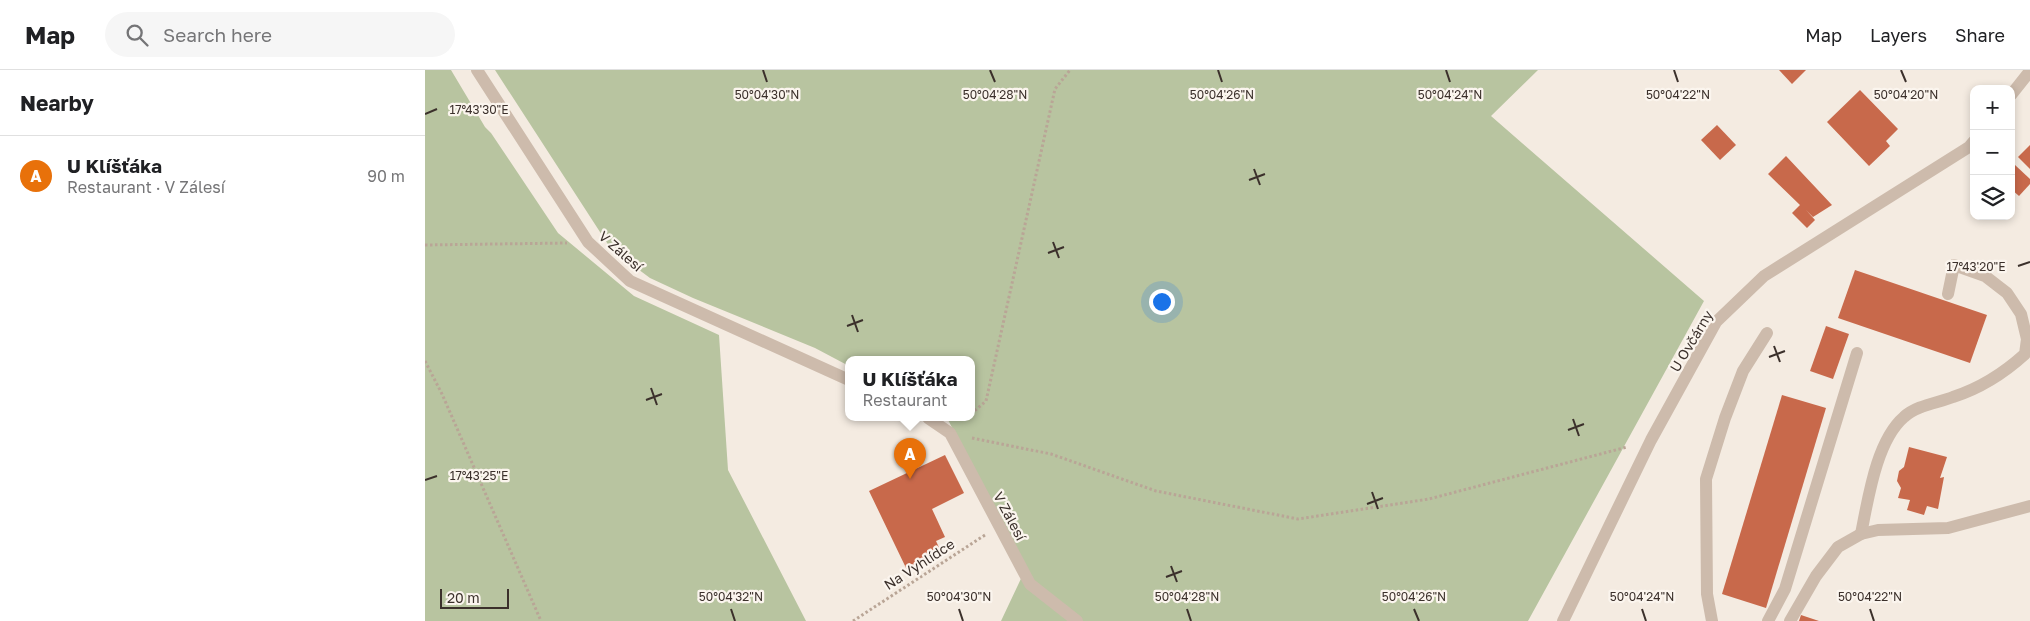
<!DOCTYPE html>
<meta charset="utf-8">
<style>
body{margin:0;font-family:"Golos Text",sans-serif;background:#f6f6f6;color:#202124}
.controls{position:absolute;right:15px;top:15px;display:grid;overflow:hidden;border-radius:10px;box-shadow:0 2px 8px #0003}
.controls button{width:45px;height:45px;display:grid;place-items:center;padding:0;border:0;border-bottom:1px solid #e0e0e0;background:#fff;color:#202124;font:25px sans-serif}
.scale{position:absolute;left:15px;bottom:12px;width:69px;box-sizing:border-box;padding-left:5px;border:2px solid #3b302b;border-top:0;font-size:14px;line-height:18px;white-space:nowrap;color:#3b302b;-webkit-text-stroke:4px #fbf5ee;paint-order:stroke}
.you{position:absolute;left:736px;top:231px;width:18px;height:18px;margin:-12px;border:4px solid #fff;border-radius:50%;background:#1a73e8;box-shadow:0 0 0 8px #1a73e833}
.badge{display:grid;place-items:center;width:32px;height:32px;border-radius:50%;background:#1f5a5e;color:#fff;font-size:16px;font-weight:700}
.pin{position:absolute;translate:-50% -41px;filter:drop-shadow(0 1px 2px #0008)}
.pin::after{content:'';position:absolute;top:26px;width:18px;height:15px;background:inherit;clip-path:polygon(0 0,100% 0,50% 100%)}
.popup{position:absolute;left:420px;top:286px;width:130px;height:65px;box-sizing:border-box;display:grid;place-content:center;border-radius:10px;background:#fff;filter:drop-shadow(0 1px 4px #0005);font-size:16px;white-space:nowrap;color:#757577}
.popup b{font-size:19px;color:#202124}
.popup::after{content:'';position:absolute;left:50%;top:100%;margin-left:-10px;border:10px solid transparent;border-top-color:#fff}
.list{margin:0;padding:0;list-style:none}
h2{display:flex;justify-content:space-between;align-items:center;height:65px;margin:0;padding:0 20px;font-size:21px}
h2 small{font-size:16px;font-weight:400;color:#757577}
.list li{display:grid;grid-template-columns:32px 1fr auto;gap:15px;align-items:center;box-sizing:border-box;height:80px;padding:0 20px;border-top:1px solid #e0e0e0}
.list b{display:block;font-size:19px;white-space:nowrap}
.list p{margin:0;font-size:16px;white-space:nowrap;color:#757577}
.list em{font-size:16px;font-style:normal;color:#757577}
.icon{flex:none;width:28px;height:28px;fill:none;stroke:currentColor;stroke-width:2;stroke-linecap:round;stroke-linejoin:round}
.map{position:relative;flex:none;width:1605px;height:551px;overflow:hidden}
header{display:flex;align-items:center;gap:30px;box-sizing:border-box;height:70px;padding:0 25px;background:#fff;border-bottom:1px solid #e0e0e0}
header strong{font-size:24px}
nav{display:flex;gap:28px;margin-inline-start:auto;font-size:18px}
.search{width:350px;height:45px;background:#f6f6f6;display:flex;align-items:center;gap:12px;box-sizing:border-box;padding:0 18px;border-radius:28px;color:#757577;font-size:19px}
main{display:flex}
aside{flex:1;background:#fff}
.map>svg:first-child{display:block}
.green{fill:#b8c4a0}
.building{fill:#c8694b}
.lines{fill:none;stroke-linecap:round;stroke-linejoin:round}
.path{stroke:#b9a596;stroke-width:3;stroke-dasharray:2.5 2.5;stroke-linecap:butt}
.minor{stroke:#cdbbac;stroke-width:12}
.ticks{fill:none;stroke:#3b302b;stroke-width:2}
.labels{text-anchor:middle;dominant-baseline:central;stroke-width:4.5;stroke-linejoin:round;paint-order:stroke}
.street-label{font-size:14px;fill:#3b302b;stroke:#fbf5ee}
.ticks-label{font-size:12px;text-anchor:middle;fill:#3b302b;stroke:#fbf5ee;stroke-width:4.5;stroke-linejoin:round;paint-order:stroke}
</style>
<header>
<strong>Map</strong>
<div class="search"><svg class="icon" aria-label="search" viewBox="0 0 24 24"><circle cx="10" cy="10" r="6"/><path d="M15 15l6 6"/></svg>Search here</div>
<nav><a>Map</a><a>Layers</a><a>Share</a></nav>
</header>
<main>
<aside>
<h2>Nearby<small></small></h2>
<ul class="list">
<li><span class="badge" style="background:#e8710a">A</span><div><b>U Klíšťáka</b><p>Restaurant · V Zálesí</p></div><em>90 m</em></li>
</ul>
</aside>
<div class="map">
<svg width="1605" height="551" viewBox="0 0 1605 551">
<rect width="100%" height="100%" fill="#f4ebe1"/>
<g class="green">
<path d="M0 0H26L60 57 66 63 133 163 209 226 294 265 303 400 381 551H0Z"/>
<path d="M70 0H1113L1066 46 1279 231 1103 551H576L601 498 522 348H546V290H424V296L390 278 268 228 225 208 186 179Z"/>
</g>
<g class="building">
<path d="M1354 0H1381L1367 14Z"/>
<path d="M1435 20 1473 59 1461 71 1465 76 1444 96 1402 52Z"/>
<path d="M1292 55 1311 75 1295 90 1276 70Z"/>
<path d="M1605 75V99L1593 87Z"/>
<path d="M1361 86 1407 135 1388 147 1381 140 1390 150 1382 158 1367 143 1375 135 1343 104Z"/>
<path d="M1590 95 1605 109V114L1594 126 1586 119V99Z"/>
<path d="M1430 200 1562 245 1545 293 1413 248Z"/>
<path d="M1401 256 1424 264 1408 309 1385 301Z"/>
<path d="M1357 325 1401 338 1341 538 1297 524Z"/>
<path d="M1484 377 1522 387 1515 408 1519 407 1513 439 1502 436 1499 445 1482 440 1485 430 1473 428 1476 418 1472 411 1474 401 1479 397Z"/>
<path d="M520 385 539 423 507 439 520 467 511 471 517 484 482 500 444 421Z"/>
<path d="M1376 545 1394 551H1374Z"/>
</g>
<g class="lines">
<g class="path">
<path d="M0 175 142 173"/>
<path d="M0 291 17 324 116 551"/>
<path d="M546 344 561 331 630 19 645 0"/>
<path d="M547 368 626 384 731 421 873 449 1004 429 1202 377"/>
<path d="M428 551 560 465"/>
</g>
<g class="minor">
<path d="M52 0 163 172 205 211 424 310"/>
<path d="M1586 25 1605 1"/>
<path d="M503 348 525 363 605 514 652 551"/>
<path d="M1436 464C1443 430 1451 371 1479 347 1492 335 1513 333 1528 327 1556 318 1578 304 1600 284L1602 269 1596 244 1582 223 1560 206 1529 195 1523 224"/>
<path d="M1138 551 1226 370 1291 252 1339 206 1544 77 1549 71"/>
<path d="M1287 551 1282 524 1281 409 1300 348 1318 301 1342 263"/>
<path d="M1343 551 1360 519 1432 283"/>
<path d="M1365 551 1391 506 1413 477 1436 464 1453 460 1523 458 1605 436"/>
</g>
</g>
<path class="ticks" d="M338 0 342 12M565 0 570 12M793 0 797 12M1021 0 1025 12M1249 0 1253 12M1476 0 1481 12M0 44 12 39M829 99 835 115M824 110 840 104M628 172 634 188M623 183 639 177M1593 196 1605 192M427 245 433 262M422 256 438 250M1349 276 1355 292M1344 287 1360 281M226 318 232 335M221 330 237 324M1148 349 1154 366M1143 360 1159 354M0 410 12 406M947 422 953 439M942 434 958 428M746 496 752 512M741 507 757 501M306 539 310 551M534 539 538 551M762 539 766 551M989 539 994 551M1217 539 1221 551M1445 539 1449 551"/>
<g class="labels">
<g class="street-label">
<text transform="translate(196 181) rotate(41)">V Zálesí</text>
<text transform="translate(1266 271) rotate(-59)">U Ovčárny</text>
<text transform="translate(585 446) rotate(62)">V Zálesí</text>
<text transform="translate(494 494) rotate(-33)">Na Vyhlídce</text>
</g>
</g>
<g class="ticks-label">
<text x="1253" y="29">50°04'22"N</text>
<text x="342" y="29">50°04'30"N</text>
<text x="570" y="29">50°04'28"N</text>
<text x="797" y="29">50°04'26"N</text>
<text x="1025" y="29">50°04'24"N</text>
<text x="1481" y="29">50°04'20"N</text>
<text x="54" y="44">17°43'30"E</text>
<text x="1551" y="201">17°43'20"E</text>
<text x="54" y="410">17°43'25"E</text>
<text x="306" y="531">50°04'32"N</text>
<text x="534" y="531">50°04'30"N</text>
<text x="762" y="531">50°04'28"N</text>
<text x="989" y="531">50°04'26"N</text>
<text x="1217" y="531">50°04'24"N</text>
<text x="1445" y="531">50°04'22"N</text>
</g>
</svg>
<div class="controls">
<button>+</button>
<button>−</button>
<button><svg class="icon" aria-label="layers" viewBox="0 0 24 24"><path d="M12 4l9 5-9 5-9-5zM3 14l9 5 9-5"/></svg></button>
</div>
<div class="scale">20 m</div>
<div class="you"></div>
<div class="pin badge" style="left:485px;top:409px;background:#e8710a">A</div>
<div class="popup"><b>U Klíšťáka</b>Restaurant</div>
</div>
</main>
